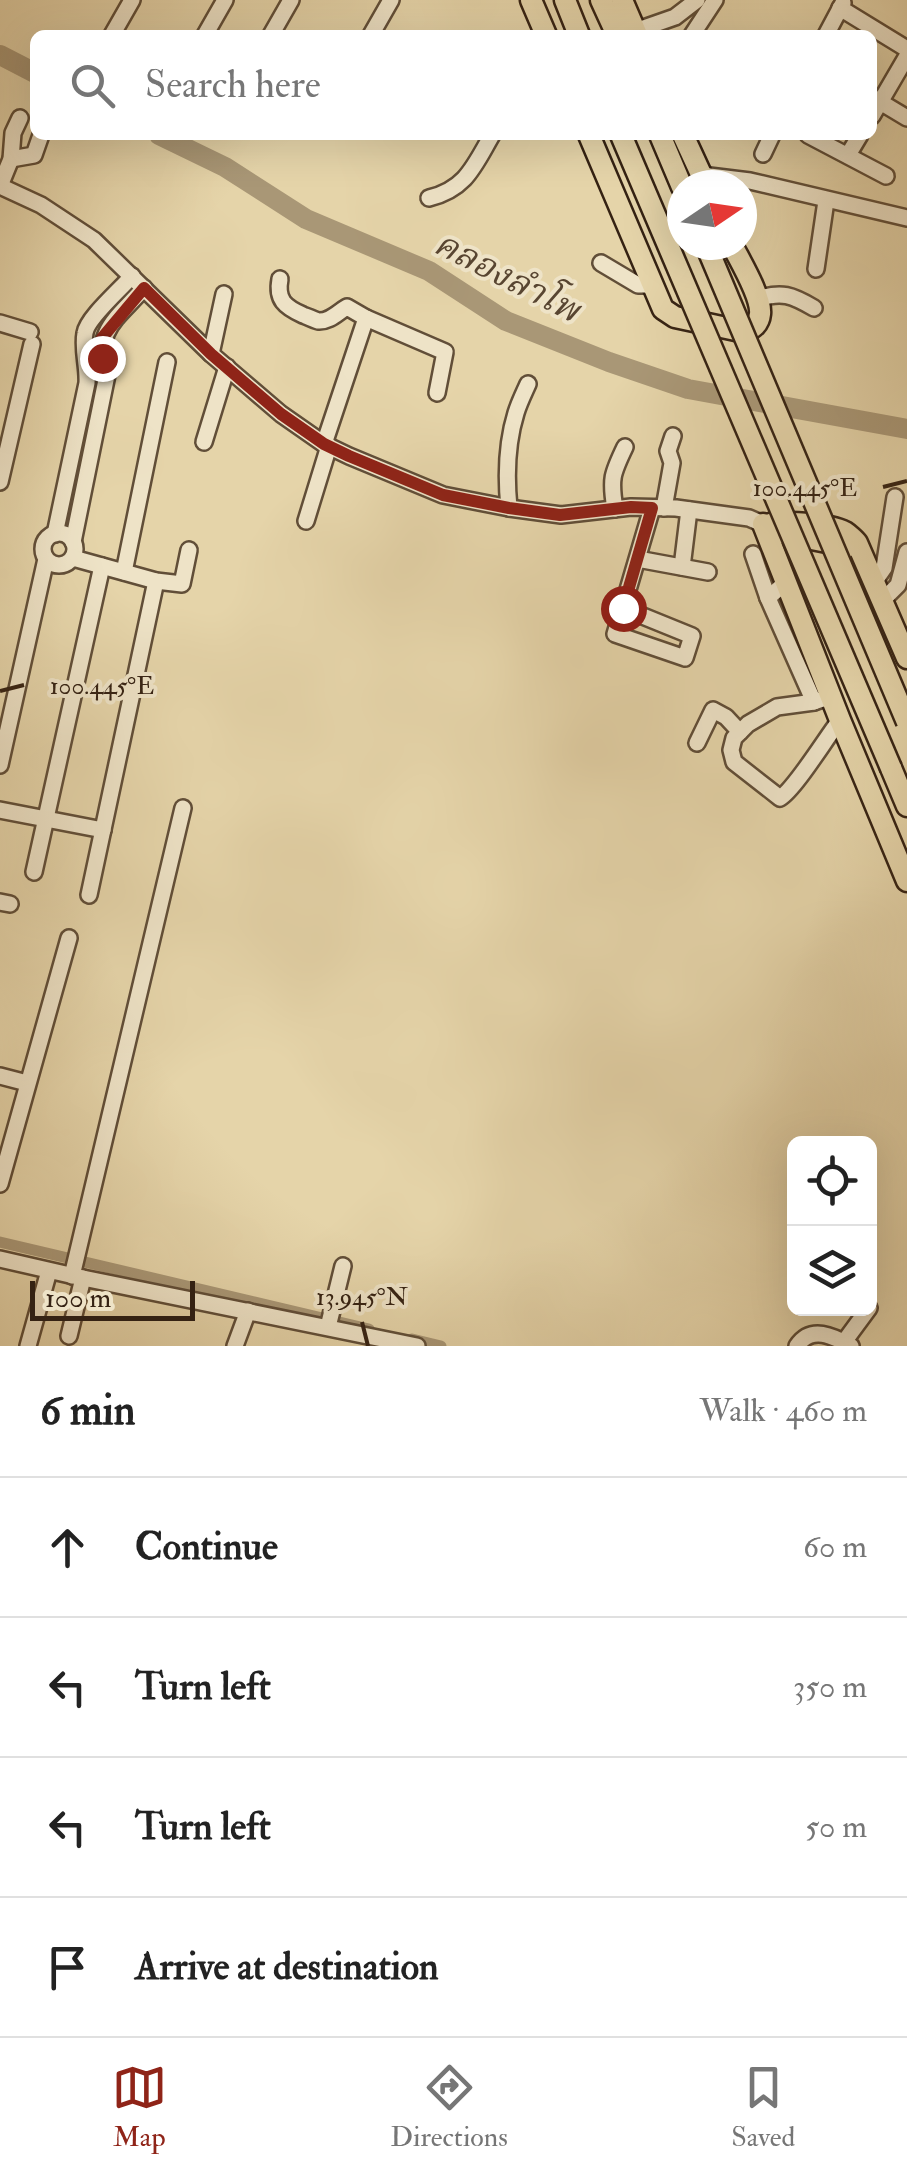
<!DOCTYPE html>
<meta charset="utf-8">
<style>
body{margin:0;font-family:"IM FELL Double Pica","Noto Serif Thai",serif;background:#f2f2f2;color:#222}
.controls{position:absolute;right:30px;bottom:30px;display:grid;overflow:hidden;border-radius:15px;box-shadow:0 10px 40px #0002}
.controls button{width:90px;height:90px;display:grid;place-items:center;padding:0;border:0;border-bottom:2px solid #e0e0e0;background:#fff;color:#222;font:50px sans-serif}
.compass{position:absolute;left:667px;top:170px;width:90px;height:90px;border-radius:50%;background:#fff;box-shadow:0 10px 40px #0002;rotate:77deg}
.scale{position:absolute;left:30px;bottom:25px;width:165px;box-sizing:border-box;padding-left:10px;border:5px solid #352213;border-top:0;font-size:28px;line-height:35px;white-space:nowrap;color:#352213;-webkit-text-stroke:8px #eee3c7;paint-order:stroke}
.stop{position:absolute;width:30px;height:30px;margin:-22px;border:8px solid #8f2418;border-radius:50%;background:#fff}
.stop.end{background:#8f2418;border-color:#fff;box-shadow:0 2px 10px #0008}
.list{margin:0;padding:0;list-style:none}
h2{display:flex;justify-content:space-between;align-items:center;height:130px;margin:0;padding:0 40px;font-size:42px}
h2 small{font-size:32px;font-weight:400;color:#767676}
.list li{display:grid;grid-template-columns:65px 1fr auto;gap:30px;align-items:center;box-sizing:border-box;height:140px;padding:0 40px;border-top:2px solid #e0e0e0}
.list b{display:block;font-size:38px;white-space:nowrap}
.list em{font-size:32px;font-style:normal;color:#767676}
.icon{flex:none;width:55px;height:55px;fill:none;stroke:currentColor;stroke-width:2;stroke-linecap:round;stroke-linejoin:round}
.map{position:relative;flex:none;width:907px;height:1346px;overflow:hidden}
.search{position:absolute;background:#fff;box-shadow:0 10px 40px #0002;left:30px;right:30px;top:30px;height:110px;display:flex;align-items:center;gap:25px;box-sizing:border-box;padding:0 35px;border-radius:15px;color:#767676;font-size:38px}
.sheet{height:690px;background:#fff}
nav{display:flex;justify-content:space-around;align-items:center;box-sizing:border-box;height:140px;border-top:2px solid #e0e0e0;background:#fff;font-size:28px;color:#767676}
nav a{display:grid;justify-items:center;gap:5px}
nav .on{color:#8f2418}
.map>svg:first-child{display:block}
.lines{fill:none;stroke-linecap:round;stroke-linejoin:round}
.canal{stroke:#a99776;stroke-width:11}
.river{stroke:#a99776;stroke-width:20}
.minor-casing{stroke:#614e38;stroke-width:20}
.major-casing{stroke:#352213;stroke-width:25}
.minor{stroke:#eee3c7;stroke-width:15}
.major{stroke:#e5d4a9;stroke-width:20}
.major-bridge-casing{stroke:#352213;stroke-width:25;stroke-linecap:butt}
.major-bridge{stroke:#e5d4a9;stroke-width:20}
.route{stroke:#8f2418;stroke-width:12}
.ticks{fill:none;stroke:#352213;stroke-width:4}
.labels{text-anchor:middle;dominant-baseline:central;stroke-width:8;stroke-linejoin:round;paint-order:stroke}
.water-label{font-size:35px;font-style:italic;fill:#584531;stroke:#eee3c7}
.ticks-label{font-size:25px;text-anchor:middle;fill:#352213;stroke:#eee3c7;stroke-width:8;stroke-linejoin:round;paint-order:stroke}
</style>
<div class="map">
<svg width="907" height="1346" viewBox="0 0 907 1346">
<rect width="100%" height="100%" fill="#e5d4a9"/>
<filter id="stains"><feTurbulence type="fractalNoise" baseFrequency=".002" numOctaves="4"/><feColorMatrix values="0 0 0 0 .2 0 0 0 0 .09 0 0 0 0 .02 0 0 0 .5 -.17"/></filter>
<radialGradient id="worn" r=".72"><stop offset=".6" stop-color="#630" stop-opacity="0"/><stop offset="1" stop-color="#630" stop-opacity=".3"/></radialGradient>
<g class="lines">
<g class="canal">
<path d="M0 1242 369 1329"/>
<path d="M412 1339 441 1346"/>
</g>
<g class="river">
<path d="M0 55 35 73"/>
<path d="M159 135 225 167 306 219 429 271 506 321 609 362 688 389 907 429"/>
</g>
<g class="minor-casing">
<g id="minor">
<path d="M840 8 907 49"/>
<path d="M635 31 675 17 697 0"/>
<path d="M112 35 132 0"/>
<path d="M205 35 225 0"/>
<path d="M271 35 291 0"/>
<path d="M371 35 391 0"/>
<path d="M692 35 715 0"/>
<path d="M826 35 843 3"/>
<path d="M872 97 907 118"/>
<path d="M872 116 907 56"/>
<path d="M808 135 886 176"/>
<path d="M763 154 772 135"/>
<path d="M848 155 860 135"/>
<path d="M11 159 34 155 41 135"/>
<path d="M701 175 750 181 907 218"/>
<path d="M0 186 41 205 94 240 211 354 281 414 324 444 349 456 443 495 509 508 561 515 631 507 676 508 749 518 763 524"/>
<path d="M0 186 11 159 13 133 20 118"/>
<path d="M429 198C466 189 474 166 492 135"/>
<path d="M601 263 638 285H653"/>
<path d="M816 269 826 201"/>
<path d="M280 279C276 300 285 307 303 315 304 315 317 321 318 321 330 322 338 312 347 307L366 318"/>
<path d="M757 299C782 291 792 295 814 308"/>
<path d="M0 323 30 332"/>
<path d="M211 354 224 294"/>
<path d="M204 442 227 367"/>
<path d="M324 444 366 318 445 352 437 393"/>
<path d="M0 482 32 344"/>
<path d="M509 508C506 478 507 442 516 413 519 403 524 393 528 384"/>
<path d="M664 508 672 463 668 451 673 436"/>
<path d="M615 509C610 479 612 474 625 447"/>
<path d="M306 521 329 446"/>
<circle cx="59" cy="549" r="16"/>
<path d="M55 534 87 383C88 366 82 350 85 333 87 318 121 289 132 276"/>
<path d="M73 542 107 375C93 330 117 319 144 288"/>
<path d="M753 554 768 598"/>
<path d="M73 558 156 581 182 584 189 550"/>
<path d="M643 560 708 572"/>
<path d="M682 567 689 510"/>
<path d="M124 572 167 362"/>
<path d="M875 581 884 568 895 497"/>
<path d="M785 583 768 598 814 702 823 699"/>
<path d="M883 600 898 585 907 552"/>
<path d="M623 608 692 636 685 658 615 634 652 508"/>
<path d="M814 702 777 707 748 724 734 738 731 750 734 762 780 798C795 789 826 738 840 720"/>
<path d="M697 743 713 710 726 717 740 732"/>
<path d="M0 765 46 559"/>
<path d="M0 810 103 830"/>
<path d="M34 872 102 566"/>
<path d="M89 895 156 581"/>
<path d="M0 902 10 904"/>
<path d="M0 1076 27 1083"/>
<path d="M0 1184 69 938"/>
<path d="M0 1259 83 1278 417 1346"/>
<path d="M72 1276 183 808"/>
<path d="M328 1327 343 1266"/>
<path d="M69 1336 83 1278"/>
<path d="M844 1342 869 1308"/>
<path d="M28 1346 49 1271"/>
<path d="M235 1346 248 1311"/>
<path d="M797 1346C811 1325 833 1336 851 1346"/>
</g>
</g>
<g class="major-casing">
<g id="major">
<path d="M531 0 546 35"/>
<path d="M565 0 579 35"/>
<path d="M601 0 617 35"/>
<path d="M622 0 637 35"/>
<path d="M589 135 663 309 675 317 745 332C753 328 759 324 760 314 762 297 740 261 732 245"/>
<path d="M660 135 682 187"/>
<path d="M683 135 706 185"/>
<path d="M763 524 840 720 907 881"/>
<path d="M770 524C789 522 828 523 845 532 848 534 855 540 857 543L907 658"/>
<path d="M781 533 837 544 845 548"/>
<path d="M891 768 907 806"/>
</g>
</g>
<use href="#minor" class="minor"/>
<use href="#major" class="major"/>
<g class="major-bridge-casing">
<g id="major-bridge">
<path d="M621 135 891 768"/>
<path d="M706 245 907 722"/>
</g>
</g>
<use href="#major-bridge" class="major-bridge"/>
</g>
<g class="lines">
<path class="route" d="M102 358V338L144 288 211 354 281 414 324 444 349 456 443 495 509 508 560 515 631 507 652 508 623 608"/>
</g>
<path class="ticks" d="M883 487 907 481M0 691 24 685M362 1322 368 1346"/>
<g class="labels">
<g class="water-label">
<text transform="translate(507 277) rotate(27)">คลองลำโพ</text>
</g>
</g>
<g class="ticks-label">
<text x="805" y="496">100.445°E</text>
<text x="102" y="694">100.445°E</text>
<text x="362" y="1305">13.945°N</text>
</g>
<rect width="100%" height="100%" filter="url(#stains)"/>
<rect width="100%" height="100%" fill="url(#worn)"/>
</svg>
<div class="controls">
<button><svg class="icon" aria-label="locate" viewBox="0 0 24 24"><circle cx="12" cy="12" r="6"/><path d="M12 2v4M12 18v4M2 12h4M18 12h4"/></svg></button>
<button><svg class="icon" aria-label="layers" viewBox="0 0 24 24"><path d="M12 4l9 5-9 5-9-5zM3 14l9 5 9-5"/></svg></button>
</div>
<svg class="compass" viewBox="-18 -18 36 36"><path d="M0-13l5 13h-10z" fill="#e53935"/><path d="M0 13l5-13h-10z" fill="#767676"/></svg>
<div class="scale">100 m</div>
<div class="stop" style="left:623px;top:608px"></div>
<div class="stop end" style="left:102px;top:358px"></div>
<div class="search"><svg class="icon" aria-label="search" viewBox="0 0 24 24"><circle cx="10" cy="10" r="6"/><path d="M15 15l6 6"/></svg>Search here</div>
</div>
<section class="sheet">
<h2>6 min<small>Walk · 460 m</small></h2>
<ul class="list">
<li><svg class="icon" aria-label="ahead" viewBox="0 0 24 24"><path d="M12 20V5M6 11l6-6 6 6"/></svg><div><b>Continue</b></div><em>60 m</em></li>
<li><svg class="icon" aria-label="left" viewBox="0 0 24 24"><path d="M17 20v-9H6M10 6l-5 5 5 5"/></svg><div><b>Turn left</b></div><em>350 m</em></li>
<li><svg class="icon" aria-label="left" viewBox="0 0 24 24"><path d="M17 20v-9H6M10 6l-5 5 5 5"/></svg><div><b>Turn left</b></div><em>50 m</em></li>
<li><svg class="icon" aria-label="arrive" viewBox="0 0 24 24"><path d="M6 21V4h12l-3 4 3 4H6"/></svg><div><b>Arrive at destination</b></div></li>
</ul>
</section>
<nav>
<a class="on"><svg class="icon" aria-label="map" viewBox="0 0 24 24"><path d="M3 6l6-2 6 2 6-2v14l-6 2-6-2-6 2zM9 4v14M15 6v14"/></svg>Map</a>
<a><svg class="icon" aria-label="directions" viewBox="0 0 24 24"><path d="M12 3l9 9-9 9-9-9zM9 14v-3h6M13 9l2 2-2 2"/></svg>Directions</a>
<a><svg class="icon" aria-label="saved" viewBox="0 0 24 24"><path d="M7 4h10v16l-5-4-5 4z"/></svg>Saved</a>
</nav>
